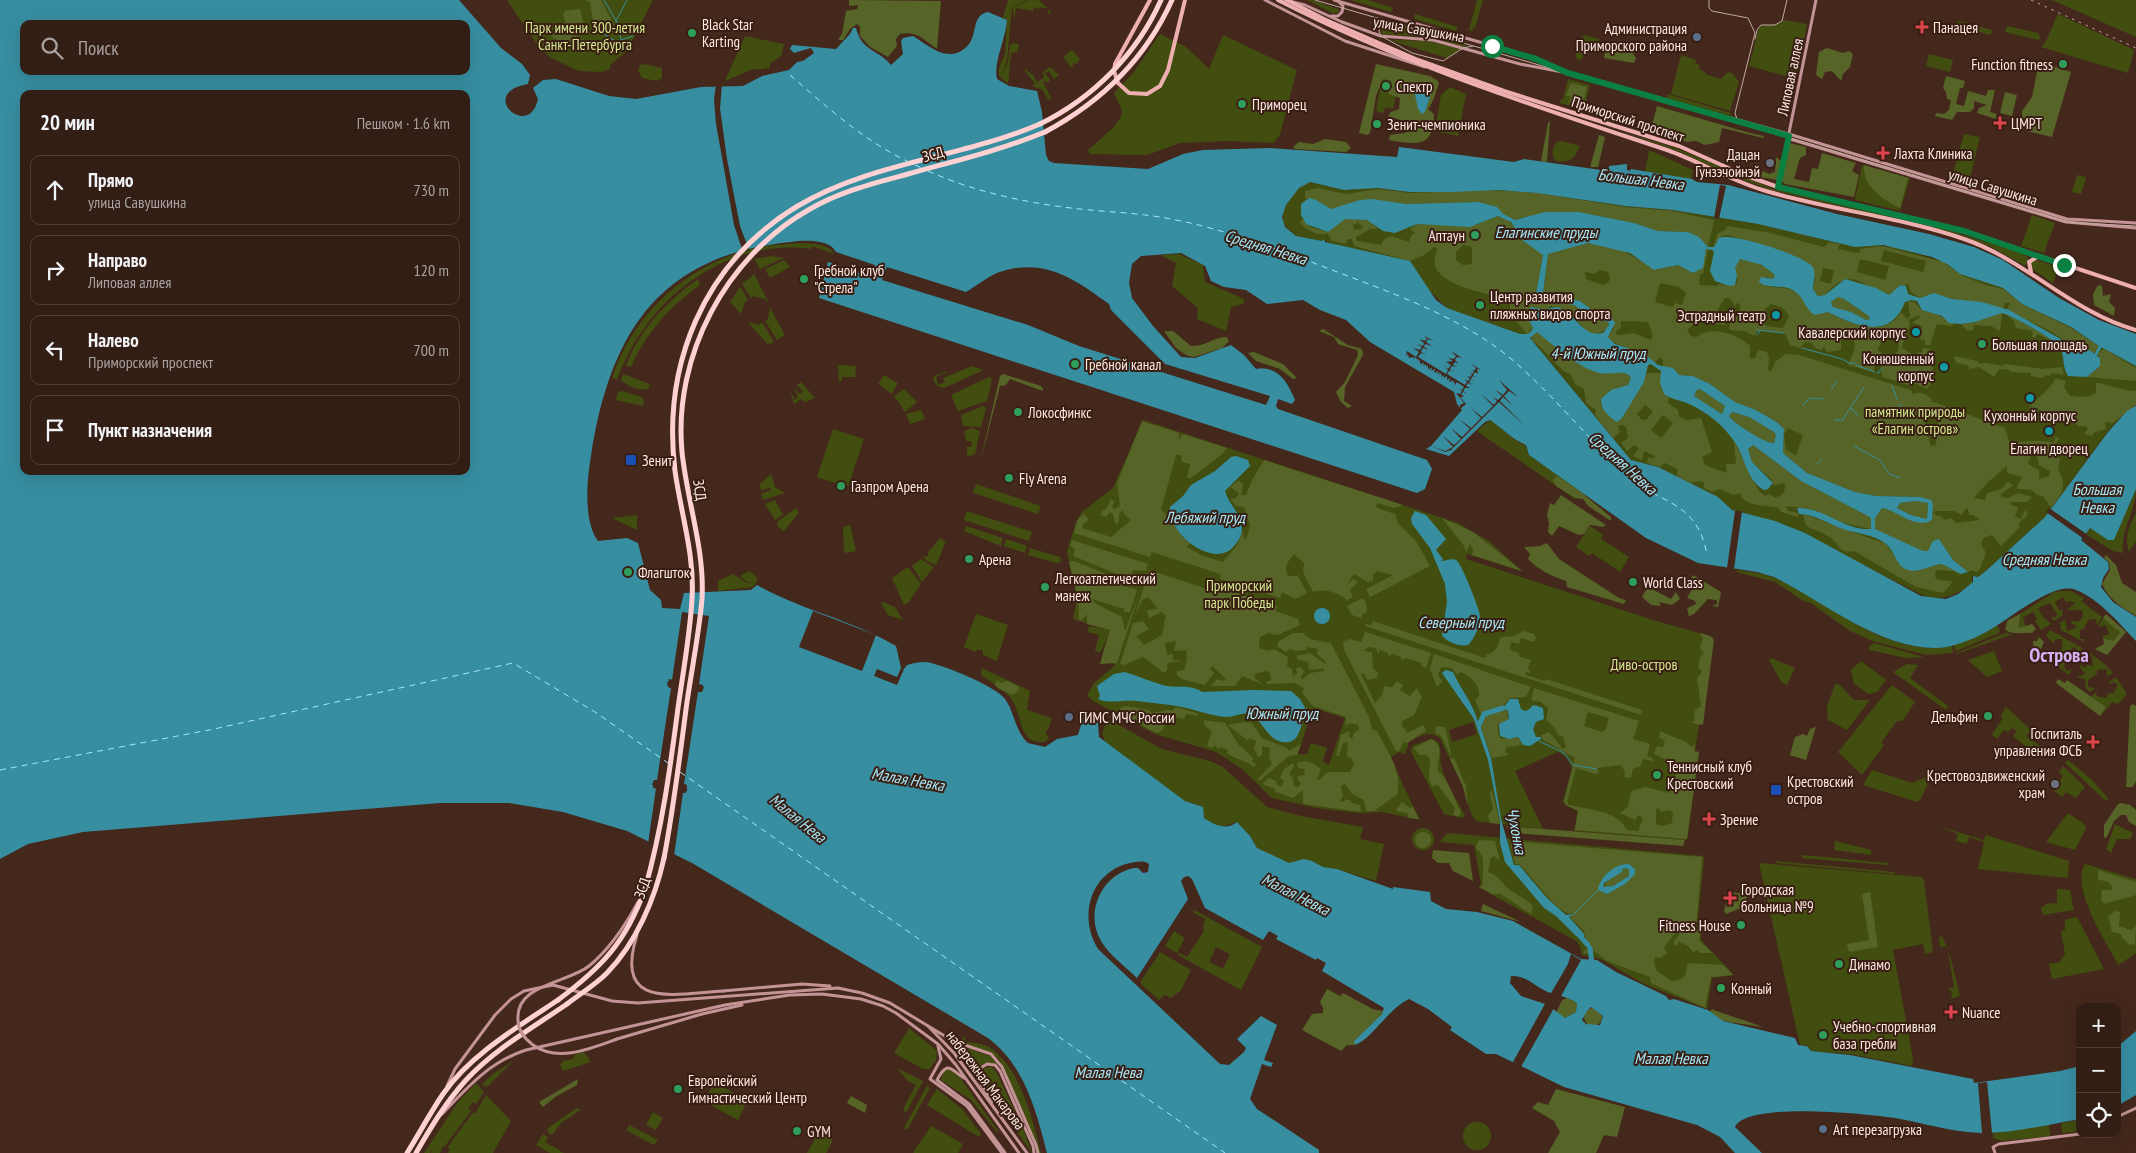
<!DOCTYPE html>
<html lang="ru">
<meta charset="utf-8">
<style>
body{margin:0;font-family:"PT Sans Narrow",sans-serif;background:#3e2b22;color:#f1f3f6}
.controls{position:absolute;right:15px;bottom:15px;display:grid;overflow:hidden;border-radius:10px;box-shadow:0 5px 20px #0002}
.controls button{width:45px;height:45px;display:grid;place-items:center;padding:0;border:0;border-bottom:1px solid #4e3c34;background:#331e15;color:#f1f3f6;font:25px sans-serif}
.stop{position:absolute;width:15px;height:15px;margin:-11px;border:4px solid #0b8043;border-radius:50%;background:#fff}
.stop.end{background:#0b8043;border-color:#fff;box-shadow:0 1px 5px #0008}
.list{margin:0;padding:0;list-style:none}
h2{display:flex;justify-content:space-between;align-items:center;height:65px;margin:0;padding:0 20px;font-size:21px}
h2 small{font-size:16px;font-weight:400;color:#a9a2a0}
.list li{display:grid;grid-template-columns:32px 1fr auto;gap:15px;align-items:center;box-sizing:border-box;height:70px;margin:0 10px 10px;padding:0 10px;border:1px solid #4e3c34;border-radius:10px}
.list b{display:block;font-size:19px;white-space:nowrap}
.list p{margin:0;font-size:16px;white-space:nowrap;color:#a9a2a0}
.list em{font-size:16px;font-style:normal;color:#a9a2a0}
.icon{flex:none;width:28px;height:28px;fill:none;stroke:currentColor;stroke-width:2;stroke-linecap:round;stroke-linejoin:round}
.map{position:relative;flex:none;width:2136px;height:1153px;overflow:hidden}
.search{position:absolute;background:#331e15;box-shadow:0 5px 20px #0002;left:20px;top:20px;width:450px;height:55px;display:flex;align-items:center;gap:12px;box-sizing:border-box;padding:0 18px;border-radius:10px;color:#a9a2a0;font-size:19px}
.panel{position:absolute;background:#331e15;box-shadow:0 5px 20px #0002;left:20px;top:90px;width:450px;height:385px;border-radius:10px}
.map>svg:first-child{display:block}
.green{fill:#414e0f;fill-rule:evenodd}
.forest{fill:#576427;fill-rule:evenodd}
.water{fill:#378ea1;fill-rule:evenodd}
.pier{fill:#44281c}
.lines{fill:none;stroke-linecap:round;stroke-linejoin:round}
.stream{stroke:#378ea1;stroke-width:1}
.canal{stroke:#378ea1;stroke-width:3}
.river{stroke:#378ea1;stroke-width:5}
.ferry{stroke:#a6e8f9;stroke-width:1;stroke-dasharray:6 5;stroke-linecap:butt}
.secondary{stroke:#c49395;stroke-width:3}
.primary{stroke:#edafb0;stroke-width:4}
.motorway{stroke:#ffd1d2;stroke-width:5}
.tram{stroke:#c0aaa1;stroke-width:1}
.rail{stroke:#c0aaa1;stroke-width:1;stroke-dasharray:2.5 5;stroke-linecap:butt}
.secondary-bridge{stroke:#c49395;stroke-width:3}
.primary-bridge{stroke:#edafb0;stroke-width:4}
.motorway-bridge{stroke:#ffd1d2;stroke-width:5}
.route{stroke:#0b8043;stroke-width:6}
.health-dot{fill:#e0444e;stroke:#391e13;stroke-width:2}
.leisure-dot{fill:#2e9e5b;stroke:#391e13;stroke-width:2}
.service-dot{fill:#5c6f8a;stroke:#391e13;stroke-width:2}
.worship-dot{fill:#6b7280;stroke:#391e13;stroke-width:2}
.culture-dot{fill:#0f9aa8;stroke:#391e13;stroke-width:2}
.transit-dot{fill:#1a4fb4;stroke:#391e13;stroke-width:2}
.labels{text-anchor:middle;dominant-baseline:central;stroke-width:4;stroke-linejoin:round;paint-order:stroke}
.poi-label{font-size:15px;fill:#fdeae3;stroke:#391e13;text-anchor:start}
.park-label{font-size:15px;fill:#d3e98f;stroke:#391e13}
.street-label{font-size:15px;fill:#fdeae3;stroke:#391e13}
.water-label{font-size:16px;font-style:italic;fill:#a6e8f9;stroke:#391e13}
.district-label{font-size:20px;font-weight:bold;fill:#d3b1f4;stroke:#391e13}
</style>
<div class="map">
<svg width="2136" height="1153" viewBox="0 0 2136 1153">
<rect width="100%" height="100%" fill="#44281c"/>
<g class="green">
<path d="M507 0H653L627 51 610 65V69L602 72 579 71 551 58 538 46Z"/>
<path d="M1008 0H1027L1012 7 1007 61 1001 77 1008 62 1010 45 1013 43V47V43L1019 44 1017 52 1011 53 1008 84 999 76V68L1005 54 1007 20 1003 18Z"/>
<path d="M1029 0H1039L1051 12 1048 14V9L1040 7 1039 9 1034 7 1033 11 1016 8 1014 21 1013 7Z"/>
<path d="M1307 0H1313L1340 10 1337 13H1332Z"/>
<path d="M1350 0H1368L1393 8 1391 12Z"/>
<path d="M1477 0H1483L1475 28H1473L1472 31 1469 30Z"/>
<path d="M2052 0H2136V37Z"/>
<path d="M1415 14 1458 27 1456 31 1414 19Z"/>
<path d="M2058 14 2134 50 2128 73 2041 47 2045 43Z"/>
<path d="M1784 20 1807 24 1796 79 1749 66 1759 28C1768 22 1776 28 1784 20Z"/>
<path d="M1958 21 1992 30 1991 35 1956 26Z"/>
<path d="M1387 22 1467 45 1465 47 1428 37 1382 34 1381 27Z"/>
<path d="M2007 26 2039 33 2040 38 2038 40 2005 32Z"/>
<path d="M1160 34 1186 47 1209 69 1223 35 1297 70 1280 134 1274 143 1229 141 1180 143 1147 155 1090 154 1088 150 1113 128 1122 115 1121 108 1114 93 1133 73Z"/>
<path d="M1585 35 1599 39 1596 53 1585 51 1582 59 1579 60 1575 57 1582 37Z"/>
<path d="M745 36 784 44 781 56 770 64V68L751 70 725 81Z"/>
<path d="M1389 40 1428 41 1460 49 1447 58Z"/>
<path d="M1072 50 1080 59 1076 64 1072 63 1074 66 1071 67 1063 57Z"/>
<path d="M1929 54 1953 60 1950 72 1926 66Z"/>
<path d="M1681 55 1696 60 1695 62 1700 66 1698 68 1706 73 1705 74 1721 79 1728 72 1733 74 1739 82 1730 111 1671 94Z"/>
<path d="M645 64 662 68V78L657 81 642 78 638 70 640 65Z"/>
<path d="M1050 67 1059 75 1054 79 1049 71 1045 73 1050 80 1048 83 1046 81 1043 82 1051 98 1048 100 1043 90 1032 86 1035 83 1037 86 1025 71V69L1033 75 1037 82 1044 78 1043 72Z"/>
<path d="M1382 79 1391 81 1396 95 1393 109 1385 107 1384 113 1376 111Z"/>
<path d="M1568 79 1590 85 1584 110 1560 103 1561 99H1563Z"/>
<path d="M1450 87 1466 94 1458 136 1435 131 1441 95Z"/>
<path d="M1668 94 1731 113H1733L1728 115 1667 98Z"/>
<path d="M1617 130 1678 149 1773 189 1944 229 2021 253 2029 258 2025 266 1991 247 1963 236 1772 190 1735 177 1678 151Z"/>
<path d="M1964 134 1980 137 1969 182 1952 177Z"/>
<path d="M1562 141 1580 146C1575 159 1569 163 1555 161 1551 153 1552 148 1557 142Z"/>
<path d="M1649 150 1693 170 1691 179 1645 172Z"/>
<path d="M1862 165 1910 178 1900 211 1855 200Z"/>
<path d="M2077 175 2086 177 2081 194 2072 192Z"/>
<path d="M1310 182 1344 190 1378 188 1409 192H1451L1487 189 1537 193 1625 206 1673 210 1758 224 1855 247 1878 245 1899 248 1944 262 1956 271 2003 288 2022 304 2071 327 2099 346 2136 366V406L2127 411 2108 431 2045 517 1987 570 1978 577 1972 576V583C1957 595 1946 600 1926 597L1783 524 1732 510 1721 500 1658 467 1631 460 1530 338 1447 308 1428 289 1324 240 1322 242 1296 236 1283 224C1281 207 1293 188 1310 182Z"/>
<path d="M2032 215 2055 223 2044 253 2021 246Z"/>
<path d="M797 243C808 244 828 242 834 254L812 246 811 249C724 237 644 302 617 380L612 378C633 313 688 264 755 248 768 245 783 245 797 243Z"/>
<path d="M1179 254 1203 265 1205 282 1244 299 1243 304 1231 307 1226 331 1197 319 1198 308 1172 286 1176 263 1161 255Z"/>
<path d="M771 256 784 258 760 269 755 259Z"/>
<path d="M784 260 790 267 770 278 765 269Z"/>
<path d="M2036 260 2059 267 2053 283 2031 268V262Z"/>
<path d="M754 274 768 301 767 302 765 299 754 296 751 298 742 284Z"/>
<path d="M698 279 700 285C670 306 646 333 631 367L626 366C640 329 667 301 698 279Z"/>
<path d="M740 287 748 300 745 302 741 314 730 302Z"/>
<path d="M768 304 785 335 777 340 765 321 768 319 770 308Z"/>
<path d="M748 322 759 325 762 322 774 342 768 345Z"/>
<path d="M838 365 856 366 855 377H842V381H839Z"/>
<path d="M972 366 984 370 944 388 937 386 933 379 935 375 949 371 936 377 938 385 945 382 943 378Z"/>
<path d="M623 374 650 384 648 389C641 392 626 386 621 380Z"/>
<path d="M884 375 898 383 892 394 878 384Z"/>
<path d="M989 377 992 379 987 401 958 411 951 395Z"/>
<path d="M801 382 815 398 805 402 801 399 794 404 790 390 795 400 798 397 794 388 800 394 803 392 797 385Z"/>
<path d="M904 389 917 402 905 412 894 396Z"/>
<path d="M622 391 642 397 644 401 643 406 616 400 618 392Z"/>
<path d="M983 406 986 408 981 427 963 426 961 415Z"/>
<path d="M921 410 925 419 910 424 906 414Z"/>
<path d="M1143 420 1458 523 1490 542 1523 572 1467 554 1466 559 1653 620 1713 637 1703 725 1699 724 1695 751 1699 752 1687 840 1574 831 1578 811 1565 805 1563 801 1572 768 1567 758 1558 752 1515 771 1543 829 1476 821C1467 810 1468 797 1462 784 1455 769 1447 754 1440 738 1428 730 1420 735 1409 742L1405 754 1399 752 1390 758 1420 820 1383 812 1359 813 1317 808 1272 798 1242 769 1216 752 1155 734 1093 701 1087 695 1094 683 1115 665 1110 659 1102 656 1108 634 1102 650 1099 652 1095 651 1099 635 1087 632 1089 626 1104 629 1073 619 1077 598 1067 552 1076 522 1082 512 1113 488ZM1313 708 1345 718 1329 765 1323 761 1327 748 1311 743 1307 754H1298ZM1473 722 1477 734 1452 742 1449 730Z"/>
<path d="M1490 420C1503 429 1513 440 1526 446L1529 455 1584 493 1575 499 1477 431Z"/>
<path d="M972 428 980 431 975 454 970 456 967 455V447L972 446 971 441H966L964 431Z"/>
<path d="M833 429 864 439 848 487 817 477Z"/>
<path d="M771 474 775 487 785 493 763 500 761 494 771 490 770 488 761 490 760 484Z"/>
<path d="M976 484 1041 506 1038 514 973 493Z"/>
<path d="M2136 489C2136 512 2120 529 2123 553L2113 551 2085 534 2088 529C2098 529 2103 540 2114 540Z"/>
<path d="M775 500 783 515 775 520 765 504Z"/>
<path d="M796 508 799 513 784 531 778 527 777 522Z"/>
<path d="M967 511 1032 532 1029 541 964 520Z"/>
<path d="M2136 513V541L2129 552C2124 538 2129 526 2136 513Z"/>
<path d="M637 515V530L612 518Z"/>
<path d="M850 525 856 551 846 553 844 552 843 527Z"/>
<path d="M966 526 1003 538 1001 546 964 531Z"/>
<path d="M1590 526 1603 535 1601 539 1629 557 1620 572 1592 553 1589 556 1576 547Z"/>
<path d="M940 538 946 542 936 565 927 561 922 556 926 557 929 554 928 552Z"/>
<path d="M1006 539 1027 546 1025 553 1004 546Z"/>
<path d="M1030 548 1060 557 1061 562 1056 563 1028 555Z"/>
<path d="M921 559 934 567 922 582 912 566Z"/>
<path d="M908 567 921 584 909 602 904 605 892 578Z"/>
<path d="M1738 570C1751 572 1763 573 1775 578 1832 603 1886 659 1952 646L1953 653 1926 655 1873 641 1850 631 1811 603 1802 600 1775 582 1736 572Z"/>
<path d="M749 571 757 577 756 580 759 578 753 587 718 591V581L733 574 747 583H753L747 582 740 576Z"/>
<path d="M2063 591H2071L2084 598 2081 601 2102 617 2097 625 2096 619 2088 620 2084 629 2080 630V639H2084V642L2061 630 2060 623 2065 619 2067 631 2076 628V625L2072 624 2071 620 2078 622 2083 617 2082 610H2067L2075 603 2070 601 2066 602 2063 597 2055 602 2059 610 2062 609 2063 615 2054 621 2051 617H2056L2057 614 2050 603 2038 608 2043 617 2051 624 2041 630 2035 621 2037 619 2033 612 2023 617 2026 627 2019 629 2020 614 2054 592Z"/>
<path d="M883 602 895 607 903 620 888 615 881 603Z"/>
<path d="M976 614 1008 625 997 661 983 655V651L977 649 976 652 964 647Z"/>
<path d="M2103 618 2120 631 2113 641 2103 638 2104 634 2105 636 2109 634 2106 625 2098 627Z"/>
<path d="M1997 625 2000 631 1997 634 1956 651 1953 645Z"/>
<path d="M2050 630 2082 648 2081 651H2077L2075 647 2067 651 2068 661 2064 665 2066 671 2072 669 2068 675 2055 664 2062 654 2057 651 2062 649V639H2056L2053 643 2046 635Z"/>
<path d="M2005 633 2013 634 1956 654V653Z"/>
<path d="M1874 643 1924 657 1906 658 1870 650 1868 648Z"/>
<path d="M1994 651 2002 671 1987 677 1968 660Z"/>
<path d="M2087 651 2106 665 2113 673 2107 676V669L2097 670V674L2088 680V687L2095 688 2090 692 2086 688 2085 679 2076 677 2086 674 2079 667 2081 665 2085 668 2087 665 2093 666 2092 656 2086 657 2087 663H2083L2082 658Z"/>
<path d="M1771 658 1795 668 1787 685 1782 683 1769 660Z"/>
<path d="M1861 661 1886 680 1877 692 1869 694 1854 684 1851 670Z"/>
<path d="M1907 664 1918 665 1910 678 1948 706 1946 710 1893 672Z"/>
<path d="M982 668 1030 691 1027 710 1052 718 1048 730 1045 732 1049 738 1045 742C1016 745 1024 712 1009 696 1001 688 990 682 981 675Z"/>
<path d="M2116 677 2127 694 2118 704 2112 702 2101 716 2106 707 2091 697 2097 691 2096 696 2106 698 2109 693H2114L2118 684 2112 682 2111 685 2109 682Z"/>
<path d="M1835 684 1840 685 1854 700H1870L1847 730 1828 720 1827 707Z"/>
<path d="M1892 685 1915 702 1902 721H1897L1881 743 1884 745 1862 775 1838 752Z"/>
<path d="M2006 707 2031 730 2026 736 2040 746 2039 748 2034 745 2030 750 2013 736 2017 731 2012 728 2008 732 2004 730 1997 739 1992 734 2003 718 2001 716Z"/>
<path d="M1108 719 1162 749 1210 761 1223 767 1267 807 1301 816 1363 827 1360 839 1384 844 1376 881 1337 869 1323 867 1312 861 1289 864 1257 848 1250 836 1237 822 1221 827 1206 820 1203 815V807L1185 801 1105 742 1102 733Z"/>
<path d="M1431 739C1444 741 1439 756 1441 765 1445 782 1456 798 1463 812L1465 816 1462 818 1444 814 1411 752 1412 746Z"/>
<path d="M2068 760 2092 780 2108 798 2106 801 2065 763Z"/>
<path d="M2063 766 2085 787 2076 798 2066 792 2062 797 2053 790 2063 776 2059 772Z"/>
<path d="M1872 770 1912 783 1926 777 1930 778 1921 799 1917 802 1863 785Z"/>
<path d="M2068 813 2083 823 2086 828 2075 850 2046 842Z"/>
<path d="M2115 824 2133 833 2130 839H2117L2111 853 2106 849Z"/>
<path d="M1938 826 1984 840 1986 835 2069 861 2068 878 1978 869 1984 842 1969 837 1967 844 1956 841 1958 834Z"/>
<circle cx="1423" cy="839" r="11"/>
<path d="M1447 833 1703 856 1704 858 1697 928 1701 929V940L1734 975 1712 978 1707 1009 1644 984 1601 959 1582 955 1580 946 1576 941 1478 887 1481 884 1474 845 1440 842Z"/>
<path d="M1835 841 1871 850V855L1834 850Z"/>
<path d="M1802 855 1888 863V865L1802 858Z"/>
<path d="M1776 861 1894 872 1895 874 1776 863Z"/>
<path d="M1759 863 1922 877 1924 880 1933 952 1925 954 1923 944 1893 950 1913 1059 1912 1066 1850 1054 1811 1051 1807 1045H1800Z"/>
<path d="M2085 864 2136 879V953L2120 964H2118C2106 942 2070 887 2085 864Z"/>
<path d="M2057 889 2070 890 2074 910 2043 915 2041 907 2045 906V904L2057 903Z"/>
<path d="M1194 910 1262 947 1241 990 1178 955 1179 953 1187 957 1204 931 1203 928 1205 919 1193 912ZM1216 947 1230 954 1223 969 1209 962Z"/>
<path d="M2077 917 2104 969 2052 979 2049 964 2060 962 2065 954 2061 931 2065 930V920Z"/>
<path d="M1174 931 1185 938 1177 953 1165 946Z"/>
<path d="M1942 936C1951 955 1955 975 1960 996L1949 999 1952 997 1951 990 1947 989 1954 987 1947 946 1940 947 1939 937Z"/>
<path d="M1160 952 1191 970 1181 990 1171 998 1165 995 1159 1000 1141 984V981Z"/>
<path d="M909 1028 937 1051 936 1061 929 1069H923L894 1053Z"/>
<path d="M964 1036 966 1042C973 1043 983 1043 989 1047 1021 1068 1032 1118 1041 1153H1039L1034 1137 999 1059 991 1053 959 1042Z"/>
<path d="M950 1042 990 1056 999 1065C988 1061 978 1062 975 1076Z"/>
<path d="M584 1052 591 1062 563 1071 560 1065 563 1061 573 1059 575 1054Z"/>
<path d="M513 1061 488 1086 485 1087 482 1084 493 1074Z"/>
<path d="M987 1067H992L997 1073 1018 1118 1011 1124 981 1078 983 1069Z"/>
<path d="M897 1068 923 1081 906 1113 903 1109 916 1085 908 1081Z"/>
<path d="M948 1069 956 1072 999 1132H997L971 1100 941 1080 943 1072Z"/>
<path d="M476 1083 484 1092 476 1104 473 1102 468 1109 471 1111 445 1146H443L440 1153H431L434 1147 430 1153H424L458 1102Z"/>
<path d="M715 1083 748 1100 738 1120 703 1101Z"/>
<path d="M927 1086 930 1088 907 1130 904 1128Z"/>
<path d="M937 1089 962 1109 981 1134 979 1137 927 1105Z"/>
<path d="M486 1095 511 1121 493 1153H448L450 1149 447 1148 473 1112 475 1114Z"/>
<path d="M577 1108 581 1110 561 1123 552 1135 548 1133V1128Z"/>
<path d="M653 1112 663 1118 656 1130 646 1125Z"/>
<path d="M1020 1120 1032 1153 1012 1125Z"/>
<path d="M2080 1120V1131L2055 1134 2062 1133 2061 1123Z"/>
<circle cx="1477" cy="1136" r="14"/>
<path d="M629 1125 658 1140 654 1145 626 1130Z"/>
<path d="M2049 1125 2050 1136 2002 1141 1993 1138V1133Z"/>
<path d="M931 1126 963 1144 958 1153H913Z"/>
<path d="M819 1132 833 1140 826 1153H807Z"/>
<path d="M543 1134 548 1137 545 1142 564 1153H550L536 1145Z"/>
</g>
<g class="forest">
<path d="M585 0H601L611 19 610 23 602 26 597 24 598 22 593 21 590 2Z"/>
<path d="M849 0 941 1 937 49C922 39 918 31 900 34L896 39 897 46 888 57 870 47 860 36V27L857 24 850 29 843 40H838L842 34 846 11 857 9 858 5 849 6Z"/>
<path d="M580 9 584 25 582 28 568 31 561 29 559 24 566 23 563 15 565 11Z"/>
<path d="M553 32 576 36 590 43 591 49 585 50 553 38 551 34Z"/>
<path d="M1612 45 1632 52 1636 58 1634 63 1604 58 1605 50Z"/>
<path d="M1827 48 1843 53 1849 51 1853 54 1850 67 1843 74 1841 81 1832 71 1825 72 1822 79 1816 75 1819 52Z"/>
<path d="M2039 62 2071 72 2052 137 2027 131 2022 124V111L2032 97Z"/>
<path d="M1376 64 1430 76 1438 81 1439 84C1435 92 1434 102 1428 109L1434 114C1434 148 1417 145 1389 140L1390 135 1405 133 1410 123 1388 116 1391 112 1399 109 1400 98 1388 94 1391 81 1383 79 1376 96 1370 133 1367 135 1359 133Z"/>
<path d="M1946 76 1965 81 1963 88H1960L1956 104 1964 106 1968 91 1986 96 1988 90H1995L1990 112 1997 114 1996 119 1977 113 1979 108 1987 105 1974 101V108L1970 112H1957L1952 120 1935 116 1936 113 1944 114 1949 110 1951 100 1947 99 1946 92 1943 88Z"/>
<path d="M1571 83 1587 87 1585 97 1577 104 1575 100 1568 103 1571 97 1566 95Z"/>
<path d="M2005 92 2017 95 2012 116 2000 113Z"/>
<path d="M1657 106 1750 133 1764 136 1763 138 1722 128 1719 142 1705 145 1696 141 1687 142 1651 129Z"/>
<path d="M1550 121 1547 162 1541 161 1548 123Z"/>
<path d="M1599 135 1605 137 1598 167H1590Z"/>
<path d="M1325 139 1346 142 1351 148 1346 152 1295 149 1293 147 1299 142 1313 144Z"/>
<path d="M1790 143 1806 147V155L1800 158 1794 179 1809 182 1812 168 1818 169 1822 153 1856 163 1852 171 1859 175 1854 197 1785 184 1782 181Z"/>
<path d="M1776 157 1781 161 1777 180 1760 177 1763 171 1769 174 1775 172Z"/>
<path d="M1864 165 1908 178 1900 208C1883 200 1862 186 1864 165Z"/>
<path d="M1318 188 1346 194 1378 189 1410 193 1488 190 1537 193 1625 207 1673 211 1714 220 1708 247 1699 237 1688 232 1658 231 1634 223 1579 212H1545L1515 220 1502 214 1492 206 1479 202 1406 204 1384 201 1331 209 1319 202 1305 198V191Z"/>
<path d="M1495 217C1512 215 1514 232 1524 241 1530 246 1538 249 1543 255L1536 294C1547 302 1560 299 1573 304 1585 309 1595 317 1608 322V327C1593 341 1587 332 1576 320 1570 314 1559 310 1551 306L1546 310 1531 307 1528 318 1533 328 1527 334 1510 314V302L1507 299C1488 293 1418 284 1438 249L1434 247 1424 255 1410 261 1354 246 1352 239H1348L1345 244 1332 241 1327 233C1319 237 1305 230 1300 222L1303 219 1310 227 1328 232 1342 219H1358L1357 223 1353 225 1354 230 1361 229 1363 226 1358 223 1359 219 1370 221 1378 229H1370L1356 237V241L1381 245 1383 240 1391 236 1409 242 1411 236 1415 233 1410 229 1417 224 1476 225ZM1463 245 1472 247V264L1463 265 1456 260V252Z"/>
<path d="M1727 226 1766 232 1824 247 1829 242 1840 244 1838 249 1857 253 1860 252V249L1882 246 1943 262 1961 275 1985 285 2003 289 2022 304 2071 328 2099 346 2094 353 2075 347 2050 331 2007 310 2010 303H2005L2003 309C1984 303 1970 302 1951 299 1941 297 1931 291 1920 298L1911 292 1908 284 1899 286 1890 295C1860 288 1853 263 1825 295L1818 296 1813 289 1815 279 1803 260 1729 235 1721 236 1713 247 1718 233 1725 230ZM1884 250 1926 261 1923 272 1881 261ZM1860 259 1889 266 1885 280 1857 272ZM1823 268 1834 270 1831 284 1820 281Z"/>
<path d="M1585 243 1620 249 1657 270 1678 265 1693 273 1702 269 1706 250 1708 249 1703 274H1700L1699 285 1716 286 1719 284 1729 286 1737 283 1735 268 1738 260C1750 257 1766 267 1775 275L1773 279 1765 277 1766 286 1790 289 1801 295 1809 309 1819 314 1828 312C1848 323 1885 340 1901 312L1907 319 1910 316 1908 301 1914 302 1922 310 1936 314 1954 324 1951 326 1937 324 1930 345H1925V340L1920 339 1922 326 1912 323 1920 317 1919 315 1908 320 1910 324C1908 332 1902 343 1902 348L1915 356 1919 352 1921 353 1923 348 1930 349 1928 362 1933 368 1932 382 1927 389 1915 383 1912 386 1882 377 1881 367 1875 357 1870 360 1875 367 1873 372 1848 365C1851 355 1858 350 1853 339L1845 336 1844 331 1841 332V350L1827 352 1824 346 1821 350 1815 348 1812 343 1805 342 1800 348 1790 345 1785 333 1759 330 1754 336 1745 331 1729 330 1730 323 1726 322 1724 325 1716 324 1714 320 1696 318 1694 324 1687 330 1691 336 1697 337C1710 325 1738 334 1750 346V359L1755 358 1758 350 1767 352 1769 358 1768 370 1771 372 1775 362 1786 354 1799 355 1911 390 1913 394C1922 391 1924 394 1931 398V401L2005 428 2010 444C2025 441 2040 439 2054 443L2056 436 2059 439 2053 446 2055 453 2060 459 2058 470 2063 480 2062 492 2051 508 2043 496 2037 495 2032 490 2017 489V486L2022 477 2007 473V466L1987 483 1974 498 1985 500 1987 493 2001 489 2008 482 2013 485 2000 495 2002 497 2008 498 2018 493 2032 497 2027 502H2011V505L2018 507 2015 517 2021 519 2025 510 2028 514 2018 524 2020 527 2001 546 1992 535 1983 538 1981 544 1986 553 1979 571 1975 572 1972 570 1968 572 1953 560 1939 539 1928 551H1923L1880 533 1875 529V518L1881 508C1900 511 1912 528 1932 520L1933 504 1920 497 1876 496 1855 492 1807 473 1783 453 1784 429 1778 423 1756 410 1735 402 1710 384 1693 376 1679 375 1663 366V360L1660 357 1654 363C1649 360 1647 355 1641 353 1630 347 1617 347 1608 337L1614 328 1605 314 1592 310 1580 301 1543 293 1548 254ZM1600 270 1608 272 1610 278 1608 283 1603 285 1586 279 1585 272 1595 274ZM1660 283 1679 287 1686 293 1682 305 1675 303 1673 307 1655 302ZM1725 298H1730L1735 306 1737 303 1740 304V312L1735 319 1726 318 1725 314 1719 313 1718 309ZM1771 304 1782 307 1789 316 1783 328 1766 326 1762 321 1765 309ZM1621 321 1648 322 1653 336 1651 340 1633 333 1617 335 1615 332 1621 328ZM1886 335 1899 344 1898 351 1891 359 1877 350ZM1926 407H1935L1938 422 1936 445 1931 446 1923 415ZM1788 428 1803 435 1796 455 1786 450 1784 435ZM2033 449H2035L2039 465 2050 471 2049 476 2039 479V470L2028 464ZM1966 508 1968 509 1969 515H1973L1980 520 1957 523 1950 518 1945 520 1940 515 1938 516 1934 513 1935 511H1954L1962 515Z"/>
<path d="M2098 285 2102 286 2103 296 2111 294 2109 302 2115 308 2114 316 2094 305 2093 294Z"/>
<path d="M1838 297 1844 299 1869 316 1870 319 1866 320 1851 312 1833 307 1831 302Z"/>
<path d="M2002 313 2000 331 1991 326 1974 325 1973 330 1968 331 1961 324 1975 322Z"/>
<path d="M2006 314C2020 322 2057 338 2061 352L2050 340 2037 334 2035 338 2032 337 2033 331 2016 328 2014 321Z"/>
<path d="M1323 329 1348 345 1362 349 1363 355 1345 387 1344 401 1352 406 1348 408 1341 402 1336 392 1345 382 1358 355 1357 350 1338 344 1334 337 1319 331Z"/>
<path d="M1164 331H1173L1191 346C1207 346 1216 336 1227 337L1229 341 1222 348 1194 357 1186 355 1176 348Z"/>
<path d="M1537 331C1557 346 1575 363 1599 372 1609 376 1626 368 1631 378L1628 385 1609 391 1600 403 1609 417 1622 418 1647 373H1661C1660 383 1661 391 1669 398L1668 403 1678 410 1679 416 1686 420 1701 418 1712 452 1702 457 1705 465 1727 473 1726 464H1736L1734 441 1759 491 1765 496 1770 494 1775 498 1783 494 1786 485 1782 483 1774 486 1772 480 1752 462 1748 449 1753 445 1801 481 1866 515 1871 518V529L1843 523 1811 509 1786 506 1788 511 1796 512 1799 514 1798 517 1781 512 1779 508C1766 504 1754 508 1742 498L1741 493 1733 495 1719 489 1712 492 1704 488V482L1700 481 1691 483 1677 476V469L1665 463 1660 467 1647 463 1648 457 1653 459 1655 456 1644 451 1642 460 1633 456 1639 448 1634 445 1627 451 1621 443 1628 438 1626 427 1623 425 1618 426 1620 432 1613 438 1595 415 1596 410 1586 403 1584 389 1575 384 1570 374C1555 368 1547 349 1532 341V335ZM1645 405 1653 411 1647 419 1642 420 1637 414ZM1663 415 1673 423 1661 438 1651 430Z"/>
<path d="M2104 349 2136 368V381L2087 377 2100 366V358L2097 354Z"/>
<path d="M1254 352 1283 364 1297 378 1293 379 1280 369 1256 361 1248 353Z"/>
<path d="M1954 356 1977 361 1980 364 1986 363 2003 366 2004 364 2043 369 2062 367 2064 375 2051 373 2050 376 2044 375 2043 378 2031 376V373L2010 372V370L1999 369 1995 376H1993L1979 367 1969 369 1968 365 1956 363Z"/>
<path d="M1003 374 1041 386 1043 389V391L1010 379 1006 385 1000 386 980 463 1000 376Z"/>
<path d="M2056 378 2066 381 2064 387 2070 396C2080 396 2087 399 2096 393V383H2098L2126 390 2136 391V405L2113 423 2105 422 2106 429 2095 432 2092 436 2084 434 2088 429 2085 426H2078L2071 418H2058L2055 421 2045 418 2042 411 2029 407 2050 387Z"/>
<path d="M1700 389 1725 406 1722 414 1694 396 1697 390Z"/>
<path d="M1732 412 1749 417 1774 432 1776 435 1774 443C1766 444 1733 423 1729 416Z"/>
<path d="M1142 421 1179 433V440L1183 434 1227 448 1220 456 1191 478H1187L1190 464 1182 462 1181 455H1176L1161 510C1174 519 1175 532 1190 543L1187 547 1203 556 1223 562 1237 545 1243 531 1240 512 1244 538 1246 540 1250 525 1244 507 1236 506 1230 499 1236 498 1239 493 1230 487 1239 480 1243 485 1241 495H1246L1252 480 1264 460 1403 505 1394 508 1378 503 1376 505 1377 508 1395 514 1398 523 1416 541 1430 566 1370 597 1366 589 1393 575 1377 571 1373 575V581L1368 582 1354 574 1347 585 1353 579 1358 582 1350 590 1353 597 1347 600C1337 592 1325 588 1313 592L1303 572 1304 563 1294 554C1289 561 1283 566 1288 576H1298L1307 593 1295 599 1282 592 1280 598 1220 579V574L1152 552 1150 557 1074 533 1078 519 1084 514 1089 520 1084 523 1082 528 1111 537 1131 520 1125 515 1123 510 1119 514 1118 524 1115 523 1113 514 1110 512 1106 517 1101 515V512L1106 509 1111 499 1115 502 1112 506 1114 509 1120 506 1117 483Z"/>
<path d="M1557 476 1582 493 1611 517V521L1588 506 1583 499 1575 498 1556 486 1553 480Z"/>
<path d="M1561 495 1606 525 1603 527 1590 525 1584 534 1579 535 1559 526 1552 536 1548 532 1549 524 1547 515 1550 503 1554 505Z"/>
<path d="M1915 501 1928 503 1927 519 1911 515 1897 508 1900 503Z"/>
<path d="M1803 514 1886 544 1902 567 1916 570 1942 564 1961 574 1960 575 1954 571 1936 570 1935 577 1938 580 1951 581 1952 583 1943 593 1916 587 1854 551C1841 555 1838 544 1832 539 1825 533 1815 530 1806 526Z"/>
<path d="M1442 518 1473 532 1522 571 1472 555 1473 550 1470 544 1466 553 1464 546Z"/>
<path d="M1072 540 1148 564 1146 571 1133 570 1130 576 1142 582 1141 584 1073 556 1075 549 1070 545Z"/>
<path d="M1547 543 1559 559 1619 598 1626 600 1624 604 1567 587 1566 581C1551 576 1539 570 1528 559L1530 554 1524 547 1540 546Z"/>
<path d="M2106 555 2116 565 2122 583 2136 592V616C2122 607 2109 600 2102 584L2110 570 2109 562 2104 558Z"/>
<path d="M1074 561 1141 588 1096 573 1112 582 1137 590 1130 612H1124V609L1092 599 1096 604 1122 617 1125 631 1140 592 1117 663 1100 664 1110 630 1087 624V614L1081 621 1079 620 1078 598 1069 562Z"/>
<path d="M1149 570 1216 592 1218 587 1277 606 1276 611 1298 619 1300 625 1278 635 1268 633 1260 637 1259 648 1269 651 1274 649 1288 657 1287 666 1292 669 1293 677 1297 673 1296 668 1301 667 1304 671 1301 678 1303 679 1310 673 1324 671 1323 668 1315 670 1309 669 1308 662 1298 660 1296 656 1310 653 1325 664 1326 662 1317 654 1318 649 1307 647 1306 650 1297 651 1290 649 1286 652 1277 646 1278 642 1293 633H1303L1310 639 1331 643 1369 717 1372 729 1377 731 1394 763 1398 776V794L1374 811H1366L1364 800 1352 794 1345 784 1341 786 1343 796 1340 801 1343 802 1345 800H1350L1352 803 1360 805 1361 811H1354L1303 804V790L1293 798 1276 792 1275 789 1262 784 1269 778 1276 781 1278 786H1282L1284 781 1280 778 1283 770 1293 763 1294 766 1289 774 1293 778 1294 786 1298 787 1301 783 1298 781V776L1304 775 1305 769 1298 768 1297 763C1307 759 1313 763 1321 769L1317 779 1319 780 1328 772H1350L1354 764 1352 759 1347 756 1348 742 1343 743 1339 756 1336 755 1341 735 1350 731 1349 737 1352 739 1354 733 1359 729 1358 725 1351 723 1345 726 1346 717 1313 706 1302 693 1304 688 1295 683 1267 684 1266 682 1271 680 1270 673 1267 671 1255 674V678L1262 684 1242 676 1235 686H1211L1217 679 1224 681 1226 679 1212 666 1210 669 1214 673 1205 685 1182 679 1177 675V671L1184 670 1187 659 1186 650 1174 651 1176 641 1165 643 1167 655 1173 654V660L1183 661 1167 663V670L1164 673 1143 657 1124 665 1120 664 1133 623 1143 621 1149 629 1136 636 1144 645 1162 635C1165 628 1163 623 1166 616L1162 612 1149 618 1147 610 1158 609 1148 597 1142 600 1134 619Z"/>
<path d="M1693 575 1721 592 1718 607 1712 606 1717 604V600L1708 599 1694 614 1689 616 1687 608 1696 604 1695 601 1687 598 1697 581 1691 578Z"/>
<path d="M1648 587 1671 599 1676 592 1680 599 1672 605 1659 602 1661 606 1651 605 1642 597Z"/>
<path d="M1363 598 1366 603 1367 612 1362 615 1361 618 1352 615 1347 606Z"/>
<path d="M2020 614 2019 628 2032 624 2036 629 2032 633C2024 632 2012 636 2005 629L2008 620Z"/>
<path d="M2106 614 2126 632 2107 655 2095 649 2104 644 2103 638 2113 641 2120 632 2103 618Z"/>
<path d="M1373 621 1485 658 1487 653 1490 654 1496 649 1501 637 1514 636 1524 631 1534 634 1536 638 1534 642 1521 638 1519 644 1511 642 1510 650 1519 653 1520 657 1531 660 1528 668 1531 673 1526 672V675L1545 681 1546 679 1642 710 1641 715 1365 626 1366 624 1371 625Z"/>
<path d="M1365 632 1431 653 1426 668 1422 666 1421 663 1406 658 1401 660V657L1393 654 1388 656V653L1380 650 1378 654 1376 648 1369 647 1364 650 1372 653 1373 669 1378 672 1377 678 1368 680 1363 673 1361 674 1375 703 1383 693 1384 686 1392 687 1397 681 1403 685 1400 690 1410 696 1417 688 1422 697 1414 715 1402 721V725L1407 733 1423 725 1426 731 1407 743 1404 742 1399 751H1396L1344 650 1343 642 1349 639 1361 642Z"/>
<path d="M1700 633 1710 636 1714 640 1703 724 1699 725 1688 721 1694 722 1695 710 1701 706 1697 678 1702 672 1698 667 1700 657 1704 653 1700 648 1703 638Z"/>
<path d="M2039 637 2044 642 2040 651 2043 661 2034 660 2033 641H2037Z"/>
<path d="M1434 654 1531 687 1526 697 1510 698 1502 707V710L1507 711 1508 720 1498 724V734L1501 739 1518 738 1522 745 1507 747 1505 751 1509 755 1492 758 1481 728 1483 719 1475 700 1479 696C1480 685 1470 675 1460 672L1457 675 1452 668 1441 667 1438 675 1442 682 1437 687 1430 669Z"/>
<path d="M2058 679 2065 683 2067 680 2106 707 2100 716 2056 683Z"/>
<path d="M997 680 1002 683 1007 681 1018 686 1019 690 1013 695 999 689 995 685Z"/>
<path d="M1534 688 1639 721 1633 739 1650 744 1647 756 1653 759V761L1643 759 1641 766 1633 769 1631 778 1624 777 1625 772 1621 765 1597 768 1599 773 1596 774 1576 768 1567 802 1569 805C1587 809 1619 811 1627 830L1638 831 1643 818 1638 815 1635 820 1620 813C1632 805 1628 804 1631 791L1645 787 1670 793 1678 768 1666 764 1665 759 1654 754 1657 746 1663 747 1665 740 1659 738 1660 731 1686 742 1691 747 1695 744 1694 751 1699 752 1687 839 1575 830 1578 811 1566 805 1564 801 1575 758 1543 740 1541 735 1549 732 1563 749 1566 747 1563 737 1558 735 1554 727 1546 720 1548 708 1541 702 1531 700ZM1588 712 1609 718 1606 729 1602 732 1584 726ZM1658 808 1662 812 1669 810 1673 812 1672 823 1663 826 1656 824V810Z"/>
<path d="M2132 704 2136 706V781L2133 787H2126L2130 707Z"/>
<path d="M1125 706 1148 710 1152 713 1168 710 1172 711 1176 707 1197 713V716L1186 714 1184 719 1169 716 1162 731 1156 733 1120 713V708Z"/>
<path d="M1203 720 1225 723 1238 744 1253 758 1252 762 1256 764 1254 767C1246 760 1236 760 1227 753L1228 750 1222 747 1218 749 1215 745 1212 748 1207 746 1212 731 1205 726Z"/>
<path d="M1243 722 1252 723 1262 738 1287 748 1288 751 1301 744 1297 755 1289 756 1259 781 1258 779 1272 764 1269 757 1270 748 1262 746V755L1258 757 1254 748 1256 741 1251 738 1247 740 1228 725Z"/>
<path d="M1436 726 1445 727 1451 754H1450L1441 736 1435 733Z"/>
<path d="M1816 727 1806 760 1790 755 1795 737 1803 734 1807 736 1810 729Z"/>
<path d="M1431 739C1446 746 1436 761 1438 771 1451 782 1453 799 1461 812L1459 816 1453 815 1455 808 1438 785 1432 786 1429 780 1430 759 1427 755H1419L1414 748Z"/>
<path d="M1454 758 1466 786 1468 807 1463 787 1450 759Z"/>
<path d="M1492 790 1500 824 1490 823 1488 816 1493 809 1490 793Z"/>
<path d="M1402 802 1410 808 1413 807 1419 819 1409 818 1407 813 1399 812 1396 810Z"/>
<path d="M2121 803 2130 805 2136 810V826L2129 822 2126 815H2121L2114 821 2107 837 2104 838V825L2118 804Z"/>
<path d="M1506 826 1685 840 1683 846 1514 833Z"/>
<circle cx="1423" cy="840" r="8"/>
<path d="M1479 840 1495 841 1500 861 1494 856 1490 859 1488 872C1496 874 1501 880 1505 886 1507 889 1527 899 1533 906L1531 914 1501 894H1492L1480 887 1483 884C1481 875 1486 863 1481 854 1480 852 1477 850 1476 847Z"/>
<path d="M1510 841 1702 857 1696 929 1700 930 1699 940 1712 953H1700L1697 950 1693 952 1688 946 1679 942 1676 946 1674 945V940L1679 935V931H1677L1664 947 1667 953 1661 958 1655 957 1654 961 1656 970 1671 981 1679 980 1685 976 1688 963 1723 965 1733 975 1711 977 1705 1008 1651 983 1650 977 1607 961 1594 951 1584 954 1583 951 1592 947 1586 939 1583 930 1570 917 1574 914C1572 913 1569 914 1567 913 1554 908 1531 875 1519 864H1515ZM1629 864 1635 869 1625 884 1607 894 1603 892 1599 883C1607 873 1616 866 1629 864Z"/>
<path d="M1433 850 1469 853 1473 881 1453 871 1449 863H1438L1432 858Z"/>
<path d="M1623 868 1629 869 1630 876 1613 886 1603 887 1608 880 1621 872Z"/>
<path d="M2098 870 2136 882V895L2104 904 2101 899 2102 890H2111L2113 888 2107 881 2098 880Z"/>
<path d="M1729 892 1747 894 1746 906 1726 914 1724 911Z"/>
<path d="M1870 892 1878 947 1849 952 1847 944 1869 940 1862 894Z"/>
<path d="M1483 904 1521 922 1481 911Z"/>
<path d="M2116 911 2120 912 2119 926 2131 930 2136 926 2135 944 2130 945 2122 938 2121 934 2112 932 2108 916Z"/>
<path d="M1327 989 1340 996 1343 993 1373 1009 1382 1011 1384 1008 1382 1014 1354 1041 1355 1045H1347L1341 1051 1302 1030 1312 1014 1323 1013V1008L1320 1002Z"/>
<path d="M1568 998 1577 1003 1576 1012 1565 1018 1556 1013 1562 1000Z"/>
<circle cx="1593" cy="1017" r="9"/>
<path d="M1712 1009C1720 1013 1760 1025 1762 1027L1723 1021 1709 1013Z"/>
<path d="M578 1079 577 1085 555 1097 543 1107 539 1102Z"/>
<path d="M1556 1089 1625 1107 1617 1137 1604 1135 1596 1153H1548L1560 1132 1554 1121 1532 1108 1538 1102 1548 1105Z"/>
<path d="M851 1096 867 1105 865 1113 847 1103Z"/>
</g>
<g class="water">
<path d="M0 0H459L501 48 522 64 530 75 528 84C476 93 529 141 538 99L533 88 543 80 556 79 609 96 636 99 701 87 743 86 762 76 789 70 797 62 803 61 814 53 811 48 794 53 790 49 792 45 836 49 850 34 853 28H856C862 52 878 49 891 65L903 54 901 41 903 38 913 36C921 41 929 47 937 51 943 54 951 55 957 53 983 43 967 16 988 12L1007 20C1006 39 993 62 997 79L1009 86 1037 91 1042 112 1046 155 1049 161 1054 163 1148 169 1183 154 1203 150 1270 148 1397 157 1399 147 1514 162 1524 159 1608 171 1609 166 1627 164V170L1630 171 1631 169 1692 179 1697 182 1728 185 1837 214 1929 234 1974 247 2003 260 2059 298 2099 320 2136 334V366L2099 346 2071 327 2022 304 2003 288 1960 274 1947 264 1932 257 1883 245 1855 247 1758 224 1673 210 1625 206 1537 193 1498 190 1451 192H1409L1378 188 1344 190 1310 182 1299 188 1286 205 1282 217 1285 227 1296 236 1322 241 1324 239 1325 242 1410 261 1436 300 1447 308 1520 334C1526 334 1530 335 1533 328 1529 321 1524 314 1531 307L1546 310C1570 296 1578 340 1603 333L1609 325 1608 322 1591 316 1574 305 1543 299 1536 294 1543 255 1522 240 1511 222 1498 216 1470 227 1417 224 1395 233 1383 231 1367 220 1345 219 1328 232 1306 224 1301 215V204L1309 198 1316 200 1331 209 1360 200 1372 199 1406 204 1479 202 1497 207 1503 214 1515 220 1545 212H1579L1634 223 1658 231 1688 232 1699 237 1708 247H1714L1719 238C1731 232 1802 255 1812 266 1817 273 1813 281 1813 289L1818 296 1825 295 1845 279 1876 288 1889 295C1896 291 1898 283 1906 286L1908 294 1920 298 1934 293 1952 299 1982 302 2009 310 2075 347 2091 351 2100 358V366L2087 377 2068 376C2062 367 2065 357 2060 347 2056 340 2011 315 2002 313L1975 322 1961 324 1949 323 1942 316 1922 310 1917 301 1911 300 1905 302C1890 341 1856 326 1828 312L1815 315C1804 309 1805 296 1791 289 1781 285 1767 289 1759 282L1761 277 1773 279 1775 275 1762 265 1740 259 1735 268 1737 275 1735 285 1729 286 1715 281 1710 271 1714 252 1712 250 1706 249 1703 268 1693 273 1678 265 1654 270 1630 253 1588 243 1548 254 1543 293 1580 301 1592 310 1610 316 1615 323 1608 337 1615 344 1643 353 1658 365 1673 368 1679 375 1693 376 1710 384 1735 402 1756 410 1778 423 1784 429 1783 453 1807 473 1855 492 1876 496 1920 497 1931 500 1933 504 1932 520C1915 530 1897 510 1882 508L1875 518V529L1923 551H1928L1933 541 1939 539 1953 560 1968 572 1961 574 1942 564C1931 565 1919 573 1908 570 1896 567 1895 551 1886 544 1874 534 1857 534 1843 529 1828 524 1815 514 1799 514L1797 508C1824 507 1845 531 1871 529V518L1866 515 1801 481 1753 445 1748 449 1752 462 1773 483 1768 489 1764 490C1746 480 1745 456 1734 441 1723 425 1707 412 1689 404 1681 400 1672 400 1664 394L1660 383 1661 371 1651 364 1648 365 1644 382 1622 418 1617 422C1609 417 1600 409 1601 399L1611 390 1628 385 1631 378C1626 368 1609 376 1599 373 1579 368 1553 345 1537 332L1530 338 1631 460 1658 467 1718 497 1732 510 1775 521 1805 533 1921 596 1946 599 1958 594 1973 582V576L1978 577 1987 570 2045 517 2108 432 2127 411 2136 406V489L2114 540H2108L2090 528 2081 540 2108 562 2109 569 2103 578 2101 587 2113 602 2136 617V641C2119 623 2099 599 2076 590 2054 580 2006 622 1986 632 1971 640 1952 648 1935 648 1878 648 1824 602 1774 577L1757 572 1698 563 1646 538 1529 455 1526 445C1513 440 1503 429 1490 420L1485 422 1449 456 1426 449 1431 446 1462 410 1457 404 1454 392 1370 342 1346 320 1320 310 1303 300 1267 304 1246 290 1224 287 1211 281 1205 266 1181 253 1141 256 1132 264 1129 283 1132 298 1153 326 1181 357 1195 358 1231 345 1244 355 1256 369C1278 366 1287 381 1295 400L1292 404 1278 399 1276 406 1278 409 1427 460 1432 469 1425 489 1417 493 819 298 828 262 871 277 875 265 836 252C830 239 803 240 791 242 659 255 610 333 591 456 587 479 583 521 598 541L627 538 638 543 650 590 661 600 662 608 680 609 684 593 751 590 757 585C801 610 852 620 896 646L901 668 904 669 907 665C913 663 919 662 926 662 942 664 997 687 1005 699 1015 713 1015 731 1028 743L1045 747 1057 739 1078 735 1084 715 1098 722 1099 737 1185 801 1203 807 1204 818C1215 825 1226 831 1237 822L1250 836 1257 848 1289 863 1304 859 1312 861 1323 867 1337 869 1393 889V887L1430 892 1431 901 1446 909 1477 912 1513 921 1581 959 1597 960 1616 972 1666 996 1669 1000 1674 999 1708 1010 1723 1021 1795 1038 1798 1045 1807 1046 1811 1051 1850 1055 1973 1079 1974 1083 2060 1071 2080 1066V1119C2052 1124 2008 1134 1981 1133 1952 1132 1923 1123 1895 1118 1869 1114 1746 1101 1735 1127L1762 1153H1735L1720 1137 1697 1125 1564 1087 1496 1054H1486L1450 1030 1452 1027 1428 1009 1409 999C1387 1010 1373 1038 1355 1045L1354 1041 1382 1014 1384 1008 1322 971 1326 963 1317 958 1316 960 1276 939 1278 936 1269 931 1263 940 1205 908 1192 879 1188 876 1184 877 1181 881 1188 899 1137 978C1125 966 1109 955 1101 941 1084 913 1102 874 1134 868H1138L1143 873 1148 872 1149 864C1143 860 1137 862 1130 863 1090 872 1078 917 1098 949L1220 1064 1229 1065 1244 1052 1246 1048 1237 1039 1261 1016 1277 1025 1264 1060 1273 1063 1271 1067 1262 1064 1250 1099 1257 1109 1319 1150V1153H1047C1036 1110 1025 1066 988 1038L692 863 627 831 563 812 509 803H440L83 832 28 844 0 859ZM24 24H466V71H24ZM24 94H466V471H24ZM887 267 966 292C977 286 990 274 1003 271 1047 258 1077 281 1109 304L1111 310 1165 364 1270 396 1266 405 1079 346 1028 325 882 280ZM1838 297 1844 299 1869 316 1870 319 1866 320 1851 312 1833 307 1831 302ZM1700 389 1725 406 1722 414 1694 396 1697 390ZM1732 412 1749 417 1774 432 1776 435 1774 443C1766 444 1733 423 1729 416ZM1915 501 1928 503 1927 519 1911 515 1897 508 1900 503ZM669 679 703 685 702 692 668 687ZM654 780 687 785 686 793 653 788ZM1511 976C1528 975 1536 989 1551 993 1560 995 1569 998 1577 1003L1576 1012 1565 1018 1548 1005 1521 996 1510 983ZM1591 1007 1603 1016 1600 1025 1586 1024 1582 1020 1587 1011Z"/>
<path d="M1414 90 1425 92 1430 96 1425 112 1422 114 1418 109Z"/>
<path d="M1236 456 1248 460 1250 466 1225 491C1229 505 1241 513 1242 529 1242 535 1238 542 1234 546 1215 570 1167 534 1170 507L1183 496 1191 485 1215 471 1231 457Z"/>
<path d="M1415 511 1426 515 1446 539 1436 550 1443 559 1441 561C1446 561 1452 558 1456 560 1461 562 1481 612 1480 617 1479 627 1475 638 1468 645 1459 647 1447 642 1442 635L1447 602 1445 584 1430 548 1412 524 1411 518Z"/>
<circle cx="1322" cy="616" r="8"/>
<path d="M1446 670 1453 672C1461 690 1473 703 1478 722L1482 719 1481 728 1491 758 1501 819 1514 865H1519L1547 898 1566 915 1574 914 1569 917 1584 934V940L1576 936 1556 916 1544 908 1505 862 1500 843V821L1488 760 1474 719 1442 673Z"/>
<path d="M1125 672C1139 676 1153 683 1167 686 1178 688 1191 684 1202 692L1254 690 1291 691 1300 699 1307 711C1300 720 1302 740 1289 742 1268 745 1263 719 1250 714 1242 712 1235 717 1227 717 1211 716 1197 710 1182 707 1167 704 1151 703 1136 701 1124 700 1107 704 1098 699L1100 696 1097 686 1114 674Z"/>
<path d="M1510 699H1518L1521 709C1529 714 1529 707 1534 705L1543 708 1544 719 1536 722 1533 729 1536 737H1541V739L1530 746 1523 745 1518 737 1509 739 1500 736 1499 724 1509 719 1508 711 1503 708Z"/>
<path d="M1629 864 1635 869V874L1625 884 1607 894 1598 890C1599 877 1616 863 1629 864ZM1623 868 1629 869V876L1613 886 1603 887 1604 883 1622 872Z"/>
<path d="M2136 1031V1095L2117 1106V1047Z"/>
</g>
<g class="pier">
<path d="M722 84 720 108 727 159 740 226 749 250 743 252 734 225 716 124 714 99 716 85Z"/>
<path d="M1720 185 1726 186 1719 219 1714 218Z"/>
<path d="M1423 335 1434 341 1428 339 1426 342 1432 346 1425 344 1424 347 1429 350 1423 348 1421 352 1427 355 1421 353 1418 357 1446 374 1448 370 1444 366 1448 369 1451 365 1446 362 1453 361 1448 358 1454 359 1456 356 1451 351 1462 358 1457 357 1455 360 1459 364 1455 362 1453 365 1457 367 1452 366 1450 369 1454 372 1450 370 1447 374 1465 385 1467 382 1465 379 1468 381 1470 379 1467 376 1470 377 1472 375 1469 372 1472 374 1474 372 1471 369 1474 371 1476 368 1470 363 1481 370 1477 369 1478 374 1475 372 1473 375 1476 378 1473 376 1471 378 1474 381 1471 379 1469 382 1472 385 1468 383 1466 386 1470 388H1465L1463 391 1467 394 1463 392 1461 394 1464 397H1460L1466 404 1460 409V405L1464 403 1456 393 1460 394 1462 391 1459 389 1462 390 1464 387 1457 382 1455 385 1454 381 1452 383 1453 380 1449 382 1450 378 1447 380V376L1444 378V375L1442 377 1441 373 1439 376 1440 372 1437 374 1438 371 1434 373 1435 369 1431 371 1432 368 1428 369V365L1426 367V364L1423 366 1424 363 1420 364V360L1417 362 1419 360 1414 357 1413 360V357L1409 358 1408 354 1406 356 1407 351 1416 357 1419 352 1413 348 1420 350 1422 347 1416 344 1423 346 1424 343 1419 339 1425 341 1427 338Z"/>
<path d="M1499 380 1518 397 1509 391 1504 396 1513 406 1503 397 1500 401 1527 428 1499 402 1451 450 1445 452 1431 446 1445 451 1453 447 1443 436 1454 445 1461 439 1451 428 1462 437 1470 429 1458 418 1471 428 1481 418 1470 407 1482 417 1493 406 1481 394 1494 405 1497 401 1493 397 1498 400 1502 396 1494 389 1503 395 1507 390Z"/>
<path d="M2049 508 2088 535H2087L2084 539 2046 512Z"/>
<path d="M1735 511H1742L1734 569 1727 568Z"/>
<path d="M813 611 876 635 862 671 799 647Z"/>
<path d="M682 612 709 616 699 684 704 687 702 692H698L684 784 687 785V791L683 793 674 856 648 844 656 788 652 785 654 780H657L671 688 668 687 667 682 672 680Z"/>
<path d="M901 668 904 669 897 685 874 676 877 669 897 677Z"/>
<path d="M1571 954 1581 960 1560 998 1550 995 1568 964Z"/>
<path d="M1546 1002 1554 1008 1521 1067 1513 1062Z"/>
<path d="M1987 1082 1992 1133H1982L1978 1083Z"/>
</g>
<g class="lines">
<g class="stream">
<path d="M604 0 618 24"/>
<path d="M616 21 627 0"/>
<path d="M619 28 621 40 633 36"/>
<path d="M604 34 617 42"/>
<path d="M1757 330 1784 333"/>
<path d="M1757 335 1760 331"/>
<path d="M1802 348 1842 359 1851 364 1853 362 1858 366 1875 372"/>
<path d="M1897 359 1901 358"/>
<path d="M1887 365 1894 361"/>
<path d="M1879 373H1877L1883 368"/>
<path d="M1892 386 1897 399"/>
<path d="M1831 390 1837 381"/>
<path d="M1899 404 1902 407"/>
<path d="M1802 406 1810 398 1823 399"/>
<path d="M1851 408 1859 417"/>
<path d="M1834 420H1840"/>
<path d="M1841 422 1864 387"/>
<path d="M1854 446 1880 460 1889 474 1900 478"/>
<path d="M1817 464 1822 459"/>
<path d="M1539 741 1564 753 1573 765 1597 769"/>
<path d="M1574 914 1598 890"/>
</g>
<path class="canal" d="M2096 354 2100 347"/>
<g class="river">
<path d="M1480 723 1484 714 1503 708"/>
<path d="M1580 936 1588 945"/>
<path d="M1590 948 1592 963"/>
</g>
<g class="ferry">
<path d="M790 75C827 107 864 141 909 162"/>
<path d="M915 165 922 168"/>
<path d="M928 171C970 190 1018 201 1063 207 1099 212 1136 212 1171 219 1229 230 1285 252 1340 273 1400 296 1467 320 1516 363 1553 396 1586 435 1621 470 1655 505 1697 497 1707 555"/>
<path d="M0 770 214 729 513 663 595 712 668 763"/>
<path d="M680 772 1225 1153"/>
</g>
<g class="secondary">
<path d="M1265 0 1345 41 1425 67"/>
<path d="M1285 0 1305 5 1342 22 1381 36 1433 40 1520 64 1568 73 1792 135 2067 219 2136 223"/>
<path d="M1334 0 1521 54 1563 70"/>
<path d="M1331 16H1338L1342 12 1343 6 1339 2"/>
<path d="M1789 136 1790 139 2066 222 2136 228"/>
<path d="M1778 187 1816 0"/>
<path d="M723 991 802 984 830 986"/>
<path d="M928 1026 954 1053 1027 1153"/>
<path d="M617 1039 702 1014 742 1005"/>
<path d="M938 1046 941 1059 930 1079 967 1106 1002 1153"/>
<path d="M964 1078C951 1070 948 1059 937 1080L969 1104 1005 1153"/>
<path d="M447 1086 455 1069 495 1015 511 999 524 991 553 985 612 1001 638 1003 838 988 862 993 890 1003 953 1041 991 1054 1002 1067 1036 1145 1038 1153"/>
<path d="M992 1102 978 1079 979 1069 987 1064 995 1065 1000 1071 1033 1146 1034 1153"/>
<path d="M442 1114C468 1087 489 1062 526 1050L725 1005 790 995 822 994 861 999 883 1006 896 1013 938 1044 956 1065 1019 1153"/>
<path d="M2117 1117 2136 1108"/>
<path d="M1995 1153 1993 1147 1999 1144 2080 1134"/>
</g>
<g class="primary">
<path d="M1150 0 1115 64 1114 71 1118 83 1129 93 1147 94 1160 86 1168 70 1185 0"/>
<path d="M1278 0C1402 64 1535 106 1667 150 1701 162 1731 181 1766 191 1831 210 1900 217 1964 239 2026 260 2073 313 2136 330"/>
<path d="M1326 20 1418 60 1504 91 1679 146 1744 175 1778 187 1964 231 2136 288"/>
<path d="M2031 272 2029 262 2037 257"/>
</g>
<g class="motorway">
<path d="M664 858C674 806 680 754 687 702 692 668 699 633 702 599 705 550 687 501 682 452 673 356 726 256 810 209 841 191 875 183 908 174 954 161 1001 150 1045 132"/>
<path d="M645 889C662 829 670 769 678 708 683 672 690 635 692 599 695 556 681 514 675 471 662 365 703 264 796 207 870 162 961 158 1040 124"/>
<path d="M407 1153C419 1134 430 1113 443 1094 470 1055 519 1026 558 1000"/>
<path d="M416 1153C431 1127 446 1102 466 1080 495 1049 532 1028 567 1004"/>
</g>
<g class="tram">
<path d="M1315 0 1791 138 2061 220 2078 223 2136 226"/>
<path d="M1709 0V8L1712 11 1748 18 1755 33 1735 113 1737 119 1741 123"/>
<path d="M1390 21 1381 25 1379 31 1381 36 1412 53 1443 61 1463 48 1473 46"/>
<path d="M1755 39 1757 30 1761 25H1775L1782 21 1787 0"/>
</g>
<path class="rail" d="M2031 0 2136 48"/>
<g class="secondary-bridge">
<path d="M637 935C613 1010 674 994 723 991"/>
<path d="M617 1039C592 1048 558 1063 533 1045 525 1039 518 1030 518 1020 515 984 568 983 589 966 610 949 625 926 638 902"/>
</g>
<path class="primary-bridge" d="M1287 0 1326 20"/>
<g class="motorway-bridge">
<path d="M1040 124C1093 98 1137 54 1161 0"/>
<path d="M1045 132C1101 102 1146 58 1172 0"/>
<path d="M558 1000C602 967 626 942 645 889"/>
<path d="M567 1004C580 994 595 985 607 973 636 943 655 899 664 858"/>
</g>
</g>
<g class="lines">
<path class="route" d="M1492 46 1536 59 1568 73 1789 136 1778 187 1964 231 2064 265"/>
</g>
<g class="health-dot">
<path d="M1919.5 19.5h5v5h5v5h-5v5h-5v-5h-5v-5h5z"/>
<path d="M1997.5 115.5h5v5h5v5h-5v5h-5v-5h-5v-5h5z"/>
<path d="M1880.5 145.5h5v5h5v5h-5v5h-5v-5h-5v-5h5z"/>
<path d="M2090.5 734.5h5v5h5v5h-5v5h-5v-5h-5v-5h5z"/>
<path d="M1706.5 811.5h5v5h5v5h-5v5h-5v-5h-5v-5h5z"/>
<path d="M1727.5 890.5h5v5h5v5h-5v5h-5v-5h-5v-5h5z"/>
<path d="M1948.5 1004.5h5v5h5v5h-5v5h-5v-5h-5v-5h5z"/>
</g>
<g class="leisure-dot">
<circle cx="692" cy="33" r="5"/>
<circle cx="2063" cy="64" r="5"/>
<circle cx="1386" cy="86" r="5"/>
<circle cx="1242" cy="104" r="5"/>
<circle cx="1377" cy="124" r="5"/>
<circle cx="1475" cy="235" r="5"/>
<circle cx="804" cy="279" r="5"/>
<circle cx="1480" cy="305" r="5"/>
<circle cx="1982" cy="344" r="5"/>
<circle cx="1075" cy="364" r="5"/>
<circle cx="1018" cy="412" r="5"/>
<circle cx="1009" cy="478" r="5"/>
<circle cx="841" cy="486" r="5"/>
<circle cx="969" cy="559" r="5"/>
<circle cx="628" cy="572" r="5"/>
<circle cx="1633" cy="582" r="5"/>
<circle cx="1045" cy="587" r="5"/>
<circle cx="1988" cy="716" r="5"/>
<circle cx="1657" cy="775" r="5"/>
<circle cx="1741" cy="925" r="5"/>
<circle cx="1839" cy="964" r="5"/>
<circle cx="1721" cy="988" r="5"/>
<circle cx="1823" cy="1035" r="5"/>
<circle cx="678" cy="1089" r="5"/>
<circle cx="797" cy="1131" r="5"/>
</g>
<g class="service-dot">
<circle cx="1697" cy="37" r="5"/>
<circle cx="1069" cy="717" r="5"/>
<circle cx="1823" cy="1129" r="5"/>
</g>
<g class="worship-dot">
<circle cx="1770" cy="163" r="5"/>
<circle cx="2055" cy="784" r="5"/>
</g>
<g class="culture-dot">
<circle cx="1776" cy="315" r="5"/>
<circle cx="1916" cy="332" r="5"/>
<circle cx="1944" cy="367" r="5"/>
<circle cx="2030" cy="398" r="5"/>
<circle cx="2049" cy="431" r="5"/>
</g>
<g class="transit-dot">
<rect x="625" y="454" width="12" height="12" rx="2.5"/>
<rect x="1770" y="784" width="12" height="12" rx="2.5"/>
</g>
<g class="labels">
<g class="poi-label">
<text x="702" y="24">Black Star<tspan x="702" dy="17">Karting</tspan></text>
<text x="1933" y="27">Панацея</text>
<text x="1687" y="28" text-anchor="end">Администрация<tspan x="1687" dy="17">Приморского района</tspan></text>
<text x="2053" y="64" text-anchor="end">Function fitness</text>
<text x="1396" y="86">Спектр</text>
<text x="1252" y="104">Приморец</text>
<text x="2011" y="123">ЦМРТ</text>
<text x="1387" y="124">Зенит-чемпионика</text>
<text x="1894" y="153">Лахта Клиника</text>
<text x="1760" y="154" text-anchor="end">Дацан<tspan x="1760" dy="17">Гунзэчойнэй</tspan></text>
<text x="1465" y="235" text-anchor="end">Аптаун</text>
<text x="814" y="270">Гребной клуб<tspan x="814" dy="17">"Стрела"</tspan></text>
<text x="1490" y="296">Центр развития<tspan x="1490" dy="17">пляжных видов спорта</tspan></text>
<text x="1766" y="315" text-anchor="end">Эстрадный театр</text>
<text x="1906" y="332" text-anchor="end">Кавалерский корпус</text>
<text x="1992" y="344">Большая площадь</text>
<text x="1934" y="358" text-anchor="end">Конюшенный<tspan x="1934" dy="17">корпус</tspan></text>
<text x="1085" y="364">Гребной канал</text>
<text x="1028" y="412">Локосфинкс</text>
<text x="2030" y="415" text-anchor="middle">Кухонный корпус</text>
<text x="2049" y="448" text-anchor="middle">Елагин дворец</text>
<text x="642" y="460">Зенит</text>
<text x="1019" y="478">Fly Arena</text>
<text x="851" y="486">Газпром Арена</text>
<text x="979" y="559">Арена</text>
<text x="638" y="572">Флагшток</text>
<text x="1055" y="578">Легкоатлетический<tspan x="1055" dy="17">манеж</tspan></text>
<text x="1643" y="582">World Class</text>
<text x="1978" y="716" text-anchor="end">Дельфин</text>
<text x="1079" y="717">ГИМС МЧС России</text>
<text x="2082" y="733" text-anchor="end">Госпиталь<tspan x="2082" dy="17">управления ФСБ</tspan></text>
<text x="1667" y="766">Теннисный клуб<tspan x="1667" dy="17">Крестовский</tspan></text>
<text x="2045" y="775" text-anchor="end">Крестовоздвиженский<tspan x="2045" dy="17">храм</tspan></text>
<text x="1787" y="781">Крестовский<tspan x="1787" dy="17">остров</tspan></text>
<text x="1720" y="819">Зрение</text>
<text x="1741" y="889">Городская<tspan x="1741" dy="17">больница №9</tspan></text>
<text x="1731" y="925" text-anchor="end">Fitness House</text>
<text x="1849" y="964">Динамо</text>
<text x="1731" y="988">Конный</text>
<text x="1962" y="1012">Nuance</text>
<text x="1833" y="1026">Учебно-спортивная<tspan x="1833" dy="17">база гребли</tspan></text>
<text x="688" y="1080">Европейский<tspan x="688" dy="17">Гимнастический Центр</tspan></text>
<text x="1833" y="1129">Art перезагрузка</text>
<text x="807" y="1131">GYM</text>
</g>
<g class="park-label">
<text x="585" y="27">Парк имени 300-летия<tspan x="585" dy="17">Санкт-Петербурга</tspan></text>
<text x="1915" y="411">памятник природы<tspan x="1915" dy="17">«Елагин остров»</tspan></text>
<text x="1239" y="585">Приморский<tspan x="1239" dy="17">парк Победы</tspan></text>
<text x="1644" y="664">Диво-остров</text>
</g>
<g class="street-label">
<text transform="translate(1419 29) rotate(10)">улица Савушкина</text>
<text transform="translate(1790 77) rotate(-78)">Липовая аллея</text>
<text transform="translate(1628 119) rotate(18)">Приморский проспект</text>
<text transform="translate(933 154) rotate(-16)">ЗСД</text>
<text transform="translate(1993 187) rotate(17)">улица Савушкина</text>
<text transform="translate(700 490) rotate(81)">ЗСД</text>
<text transform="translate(642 888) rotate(-71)">ЗСД</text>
<text transform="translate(986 1080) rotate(53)">набережная Макарова</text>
</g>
<g class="water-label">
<text transform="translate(1641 179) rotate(7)">Большая Невка</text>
<text x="1546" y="232">Елагинские пруды</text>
<text transform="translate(1266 247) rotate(17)">Средняя Невка</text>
<text x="1598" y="353">4-й Южный пруд</text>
<text transform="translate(1623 463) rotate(42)">Средняя Невка</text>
<text x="2097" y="489">Большая<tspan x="2097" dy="18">Невка</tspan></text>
<text x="1205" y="517">Лебяжий пруд</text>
<text x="2044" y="559">Средняя Невка</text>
<text x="1461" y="622">Северный пруд</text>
<text x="1282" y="713">Южный пруд</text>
<text transform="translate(908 779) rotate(10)">Малая Невка</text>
<text transform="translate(798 818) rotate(39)">Малая Нева</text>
<text transform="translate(1517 831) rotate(79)">Чухонка</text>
<text transform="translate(1296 894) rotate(27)">Малая Невка</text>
<text x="1671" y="1058">Малая Невка</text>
<text x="1108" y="1072">Малая Нева</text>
</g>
<g class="district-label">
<text x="2059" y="655">Острова</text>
</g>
</g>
</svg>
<div class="controls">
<button>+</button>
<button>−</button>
<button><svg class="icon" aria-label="locate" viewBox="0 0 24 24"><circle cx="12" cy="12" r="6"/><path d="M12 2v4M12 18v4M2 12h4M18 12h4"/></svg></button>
</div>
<div class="stop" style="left:1492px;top:46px"></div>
<div class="stop end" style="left:2064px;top:265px"></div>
<div class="search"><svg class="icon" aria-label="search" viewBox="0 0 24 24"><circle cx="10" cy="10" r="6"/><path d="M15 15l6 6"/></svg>Поиск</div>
<section class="panel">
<h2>20 мин<small>Пешком · 1.6 km</small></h2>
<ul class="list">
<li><svg class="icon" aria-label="ahead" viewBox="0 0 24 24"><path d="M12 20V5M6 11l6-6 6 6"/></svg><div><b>Прямо</b><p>улица Савушкина</p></div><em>730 m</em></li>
<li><svg class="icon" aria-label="right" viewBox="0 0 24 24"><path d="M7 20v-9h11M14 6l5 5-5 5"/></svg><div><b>Направо</b><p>Липовая аллея</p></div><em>120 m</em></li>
<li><svg class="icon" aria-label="left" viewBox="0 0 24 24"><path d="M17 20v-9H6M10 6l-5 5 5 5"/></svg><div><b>Налево</b><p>Приморский проспект</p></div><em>700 m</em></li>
<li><svg class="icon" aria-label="arrive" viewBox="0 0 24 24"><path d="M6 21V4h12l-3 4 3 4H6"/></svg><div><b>Пункт назначения</b></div></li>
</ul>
</section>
</div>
